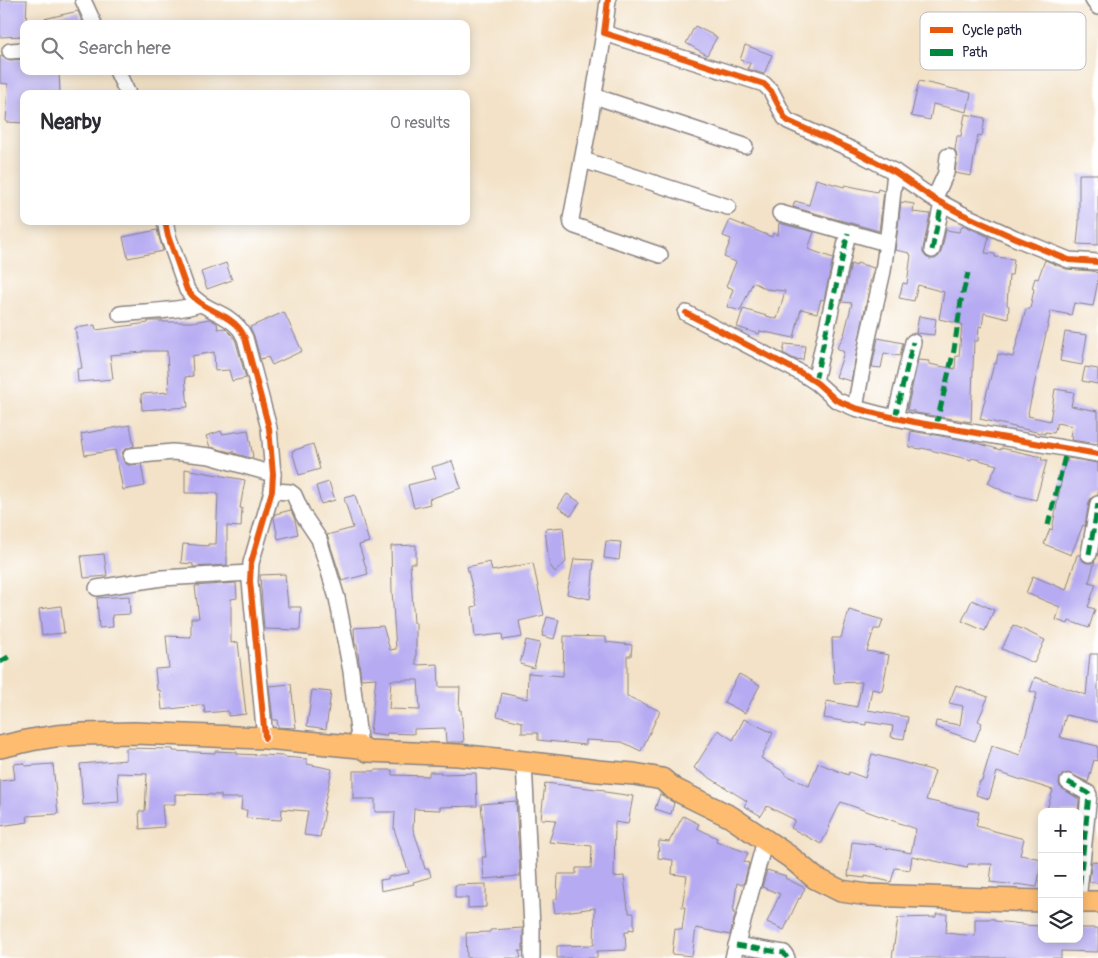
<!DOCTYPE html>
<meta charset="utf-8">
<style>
body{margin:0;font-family:Pangolin,sans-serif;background:#f2f2f3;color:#2b2b33}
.controls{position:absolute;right:15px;bottom:15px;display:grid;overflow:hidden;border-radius:10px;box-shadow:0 2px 12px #0003}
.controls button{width:45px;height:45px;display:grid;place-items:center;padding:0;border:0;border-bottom:1px solid #e1e1e2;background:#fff;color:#2b2b33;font:25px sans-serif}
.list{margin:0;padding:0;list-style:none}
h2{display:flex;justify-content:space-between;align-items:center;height:65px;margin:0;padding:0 20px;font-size:21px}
h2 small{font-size:16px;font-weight:400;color:#7c7c81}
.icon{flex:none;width:28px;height:28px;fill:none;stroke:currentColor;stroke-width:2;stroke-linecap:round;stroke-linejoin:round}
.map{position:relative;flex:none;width:1098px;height:958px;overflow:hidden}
.search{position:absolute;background:#fff;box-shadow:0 2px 12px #0003;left:20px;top:20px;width:450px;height:55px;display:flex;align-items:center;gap:12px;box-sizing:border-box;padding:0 18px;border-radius:10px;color:#7c7c81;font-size:19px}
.panel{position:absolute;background:#fff;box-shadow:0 2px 12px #0003;left:20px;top:90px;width:450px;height:135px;border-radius:10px}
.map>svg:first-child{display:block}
.building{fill:#b6abf2;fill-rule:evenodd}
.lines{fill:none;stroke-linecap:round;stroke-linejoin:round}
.minor-casing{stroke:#8a8281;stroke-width:18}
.highway-casing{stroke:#8a8281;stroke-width:24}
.minor{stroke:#fff;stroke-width:15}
.highway{stroke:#febc70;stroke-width:21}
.quiet{stroke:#00873e;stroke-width:5;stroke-dasharray:10 5;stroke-linecap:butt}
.cycleway-casing{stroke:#fff;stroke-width:9}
.cycleway{stroke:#e8590c;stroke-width:6}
.key{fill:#fff;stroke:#bdbdc4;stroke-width:1}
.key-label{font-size:14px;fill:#22223b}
</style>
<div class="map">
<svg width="1098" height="958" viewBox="0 0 1098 958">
<rect width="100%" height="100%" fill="#fff"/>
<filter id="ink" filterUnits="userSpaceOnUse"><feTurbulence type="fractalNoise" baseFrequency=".02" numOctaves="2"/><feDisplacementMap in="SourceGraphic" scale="10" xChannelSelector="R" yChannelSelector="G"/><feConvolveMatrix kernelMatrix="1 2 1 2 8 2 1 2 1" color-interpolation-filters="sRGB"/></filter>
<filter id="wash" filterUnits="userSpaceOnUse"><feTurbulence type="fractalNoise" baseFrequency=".0096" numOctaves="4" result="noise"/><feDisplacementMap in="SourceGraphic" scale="20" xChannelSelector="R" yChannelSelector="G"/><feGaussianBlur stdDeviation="1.12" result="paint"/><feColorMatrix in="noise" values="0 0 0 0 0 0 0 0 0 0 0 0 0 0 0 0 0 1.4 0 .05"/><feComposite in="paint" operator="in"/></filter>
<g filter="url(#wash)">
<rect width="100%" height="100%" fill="#f3e2c7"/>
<g id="blocks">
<g class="building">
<path d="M0 0H27L26 24H24V36L0 37Z"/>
<path d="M78 11 83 24H44V19Z"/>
<path d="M695 26 717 37 707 55 686 43Z"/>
<path d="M745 45 772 55 764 74 748 69 750 63 740 60Z"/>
<path d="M0 56 10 60 24 59V71H59L60 94H24V123L6 122 8 84 0 83Z"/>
<path d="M919 81 971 93 967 112 933 104 930 120 911 116Z"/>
<path d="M965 114 985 118 982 136 978 135 971 176 955 173 957 157 955 150 957 136H961Z"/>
<path d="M1079 174H1098V245L1077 244 1079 223Z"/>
<path d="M816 179 844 187 845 185 877 192 878 189 884 191 879 231 793 207 795 201 809 205Z"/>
<path d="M901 202 914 204 913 212 930 214 923 249V253L926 257 930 259H935L939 256 941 252 946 230 959 232 963 225 989 237 985 253 995 254V257L1014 259 1012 275H1009L1007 305 1009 306 1008 319 984 313 982 327 979 326 978 341H974L971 422 916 413 914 412V411L907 410 918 360 929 361V364L955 369 956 356H959L962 324 939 319 944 292 918 285 914 301 899 298 903 283 907 284 911 255H910V253L895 250Z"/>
<path d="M730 220 772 237 773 233 778 235 779 223 814 232 808 249 833 258 824 300 821 299 817 313 801 309 794 338 760 331 759 334 737 327 743 309 777 319 785 291 766 289 753 282 740 311 727 307 733 289 726 286 736 262 724 257 731 239 723 236Z"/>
<path d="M157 230 163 251 128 258 123 237Z"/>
<path d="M1045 260 1066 269 1092 271 1098 273V281L1093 306 1074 303 1071 315 1051 311 1028 413 1029 414 1028 416 1050 421 1055 389 1074 392 1071 406 1098 411V444L1071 440 1072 436H1070L1072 426 1057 423 1054 433 1045 432V434L980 419 994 364H996L998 354 1013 357 1026 309H1030L1034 289 1032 288 1035 278 1038 279Z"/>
<path d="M226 263 232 280 207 289 201 272Z"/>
<path d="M857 263 874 268 867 294H868L851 381 836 377 844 352 837 348 844 335 852 303 842 302 851 264 856 266Z"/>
<path d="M284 312 302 351 272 365 268 357 260 359 254 336 250 327Z"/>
<path d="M919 316 936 319 934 335 916 333Z"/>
<path d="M209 319 217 323 218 329 225 328 233 336 236 342 246 378 232 381 229 370 215 371 214 352 192 356 193 376 185 377 188 407 142 410 141 394 169 392 167 351H143V352L110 355 113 379 78 382 77 369 82 368 75 328 95 325 96 330 148 323V321H163V322H193Z"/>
<path d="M1065 332 1087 335 1082 365 1060 361Z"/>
<path d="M878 338 903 343 900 356 884 353 881 368 872 367Z"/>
<path d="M785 344 805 346 803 360 794 359 783 353Z"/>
<path d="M1085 367 1098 369V384L1082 381Z"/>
<path d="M130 425 134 446 125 449 122 453V457L124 462 128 465 141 464 145 486 123 490 115 450 85 455 81 434Z"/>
<path d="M248 430 253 457 250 458 234 453V451L230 452 210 447 206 436 221 431 222 434Z"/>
<path d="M911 431 970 441 1001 450V448L1042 457 1041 460H1047L1036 500 1005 492 988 483 997 465 972 458 971 460 922 448 921 449 909 447Z"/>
<path d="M313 444 320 469 299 475 292 451Z"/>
<path d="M1068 458 1098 463V495L1091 498 1089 502 1085 526 1083 525 1071 555 1044 544 1050 529 1052 530 1065 462H1067Z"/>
<path d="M452 461 461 488 429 499 430 504 414 508 408 485 436 478 432 467Z"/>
<path d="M185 469 245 480 240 508H242L241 527 227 526V565L193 567V564L181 563 183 544 208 546V544H216L218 493H185Z"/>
<path d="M329 482 335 500 321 504 316 486Z"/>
<path d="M567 494 580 502 571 516 558 507Z"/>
<path d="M355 495 369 542 359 545 368 574 342 581 327 535 353 528 344 498Z"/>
<path d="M291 510 295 520 298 534 278 539 274 518 275 514Z"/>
<path d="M563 527 566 562 555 572 549 564 545 529Z"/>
<path d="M606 541 621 542 619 560 604 558Z"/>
<path d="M416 545V563H410L414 623H416V665L438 664 439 687H460L459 710H461L464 742H446L445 728 414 729V734L387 733 386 736 370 734 376 678 361 679 357 645H355L354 628 383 626 390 650 396 649 392 591 391 546ZM391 680H418L420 710 389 709Z"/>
<path d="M104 554 107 576 84 578 81 556Z"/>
<path d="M1077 555H1080L1083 561 1087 563H1092L1095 561 1089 582 1096 584 1088 607 1095 609 1089 628 1069 621 1068 624 1056 620 1060 607 1026 593 1033 576 1066 590Z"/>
<path d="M574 559 594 560 592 585 590 599 567 594Z"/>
<path d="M490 562 492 571 533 563 544 615 519 621 522 637 503 640 502 634 475 637 472 607 477 606 467 567Z"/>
<path d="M285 574 288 607H301L300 630 264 629 260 575Z"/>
<path d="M236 583 237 598 231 599V643L238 642 246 714 228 716V711L205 713 204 705 162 710 160 690H157L155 669 169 668 166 636 191 637V618H199L195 586Z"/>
<path d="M129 596 130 614 112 615 113 627 99 628 97 598Z"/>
<path d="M972 600 994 610 985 631 962 621Z"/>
<path d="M61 606 64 633 42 635 39 609Z"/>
<path d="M849 610 883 620 880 629H874L867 651 889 655 882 691 872 689 868 710 908 717 904 739 891 737 893 726 866 722V725L824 718 827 701 857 707 862 682 834 683 832 638H841Z"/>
<path d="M547 617 559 620 554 639 542 636Z"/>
<path d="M1013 625 1045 640 1034 663 1002 649Z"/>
<path d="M564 636 606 637V642L632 645 631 656H627V696L660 711 641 751 622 742 586 740V745L538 740V733H522V722L497 716 502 693 527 699 528 673 563 676Z"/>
<path d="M526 640 540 643 534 668 520 664Z"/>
<path d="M1090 654H1098V722L1066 715 1060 737H1062V738L1098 746V761L1094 760 1088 782 1068 773 1063 774 1060 778 1059 783 1060 787 1079 799 1078 812H1046L1053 790 997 772 989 799 976 795 980 781H982L992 746 1020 755 1037 693 1030 691 1035 677 1086 695Z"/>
<path d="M739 674 760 685 745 713 724 702Z"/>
<path d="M291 684 296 728 278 727 277 720H273L269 686Z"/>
<path d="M956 685 988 697 978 721 982 723 975 741 935 727 936 721 960 725 963 706 949 703Z"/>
<path d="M312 690 331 692 326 729 307 726Z"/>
<path d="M744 719 773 733 761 758 786 773 785 775 809 786 818 763 848 775 849 772 865 778 872 754 935 771 926 800 979 812 976 826 1024 839 1020 855 1042 859 1037 887 1016 884V885L990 882 992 864H968L967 868 912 856 910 870 895 868 891 882 865 876V878L848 876 852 842 875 845V846L911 853 916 829 841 802 829 826 830 827 821 844 791 828 795 820 767 806 761 816 744 806 747 801 694 768 718 730 733 740Z"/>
<path d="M126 748 173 749V751L215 753V751L237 752V754L284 756V757L307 759V764L332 769 323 811H325L320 837 304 835 308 811 282 809 281 820 246 818 247 810H241L242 798H221V795L175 794V804H162L164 827 140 829 139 811H145L147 774 117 773 119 802 83 805 80 764 126 760Z"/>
<path d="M24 763 25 766 53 764 58 814 27 816 28 822 0 826V781L15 779 13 764Z"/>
<path d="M375 770H392V775L429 776V772H441V774L476 773 477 806 440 807V810L414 809 413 829 422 855H421L425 869H429L431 877 413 882 414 884 381 891 380 880 388 879V877L409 873 394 829 395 812H375V799H353V771H375Z"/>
<path d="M545 783 605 790V792L633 796 628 824 615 822 614 877 624 876 628 909H629V913H634V930L629 929V932H625L626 950 597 951V958H557V946L594 945 595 908 555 913 553 900 557 899 558 874H576V868H591L592 846 549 842 556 820 541 819Z"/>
<path d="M660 794 674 803 671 814 655 809Z"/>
<path d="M516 801 520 876 484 879 482 857H486L481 804Z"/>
<path d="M683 816 699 824 697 828 717 838 716 841 748 853 744 862 749 863 744 882 742 885 737 883 733 913H735V915L730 935 696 928 692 956 672 954 675 929 682 930 685 907H682L687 876 672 874 673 860 658 858 659 841 669 842Z"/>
<path d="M1092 861 1098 862V883L1089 882Z"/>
<path d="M767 870 786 876 785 878 805 888 800 899 799 898 784 930 767 922 780 894 762 887Z"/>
<path d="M486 884V907L468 908V898H455V885Z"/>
<path d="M936 914H947L946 933 975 936V919H995V921L1022 924V925L1042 926V939H1079V928H1098V952L1061 951V958H892L898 918 936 917Z"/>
<path d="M523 928V951H519L521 958H467L466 933 490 932V930Z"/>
</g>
</g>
</g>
<g filter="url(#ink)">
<use href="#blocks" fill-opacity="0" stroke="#8a8281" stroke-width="1"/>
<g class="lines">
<g class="minor-casing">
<g id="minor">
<path d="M83 0 94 24"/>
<path d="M608 0 604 33 764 84 771 91 785 118 788 121 855 151 895 172 934 199 962 214 1015 238 1069 260 1098 262"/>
<path d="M1093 0 1098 7"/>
<path d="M604 33 590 119 571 219 572 224 575 226 660 255"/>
<path d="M10 51 24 50"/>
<path d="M117 71 128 94"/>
<path d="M594 96 745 146"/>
<path d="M583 160 728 207"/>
<path d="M929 195 937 193 946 173 948 156"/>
<path d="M780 213 886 243"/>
<path d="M165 221 168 236 187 290C202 311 225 311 239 328 242 331 243 335 245 338L269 428 273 474 272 491 251 563 250 581 265 738"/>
<path d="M932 250 942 203"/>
<path d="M686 313 803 374 817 383 836 400 855 408 878 414 914 422 1098 454"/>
<path d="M120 314C145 311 175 312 200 304"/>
<path d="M815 381 848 233"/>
<path d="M855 408 868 338 883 271 889 228 895 172"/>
<path d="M895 418 913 342"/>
<path d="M131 456 173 452 210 456 273 474"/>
<path d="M272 491 290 492 294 495 303 515 319 539 337 598 351 671 360 747"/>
<path d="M1089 554 1098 504"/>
<path d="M97 588 162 578 250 573"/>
<path d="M524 762 532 928V958"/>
<path d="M1068 782 1088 793 1089 795 1079 891"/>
<path d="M736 945 784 953 787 958"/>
<path d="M733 958 765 840"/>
</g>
</g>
<g class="highway-casing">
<g id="highway">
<path d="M0 747 31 740 56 736 82 734 135 733 265 738 360 747 368 751 458 755 524 762 598 771 634 774 662 779 674 789 731 817 790 857 815 878 841 891 868 895 1042 901"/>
<path d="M1079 902H1098"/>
</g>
</g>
<use href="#minor" class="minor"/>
<use href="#highway" class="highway"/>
<g class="quiet">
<path d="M932 250 942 203"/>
<path d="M815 381 848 233"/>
<path d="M895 418 913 342"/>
<path d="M936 426 954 350 961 301 968 273"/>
<path d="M1048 525 1067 448"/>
<path d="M1089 554 1098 504"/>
<path d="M0 662 10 656"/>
<path d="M1068 782 1088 793 1089 795 1079 891"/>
<path d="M736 945 784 953 787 958"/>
</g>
<g class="cycleway-casing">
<g id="cycleway">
<path d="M608 0 604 33 764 84 771 91 785 118 788 121 855 151 895 172 934 199 962 214 1015 238 1069 260 1098 262"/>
<path d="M165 221 168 236 187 290C202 311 225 311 239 328 242 331 243 335 245 338L269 428 273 474 272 491 251 563 250 581 265 738"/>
<path d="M686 313 803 374 817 383 836 400 855 408 878 414 914 422 1098 454"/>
</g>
</g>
<use href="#cycleway" class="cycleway"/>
</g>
</g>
<rect x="920" y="12" width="166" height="58" rx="8" class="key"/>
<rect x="930" y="27" width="23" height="6" fill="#e8590c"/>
<rect x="930" y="49" width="23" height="7" fill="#00873e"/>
<g class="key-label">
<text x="962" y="35">Cycle path</text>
<text x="962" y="57">Path</text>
</g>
</svg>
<div class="controls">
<button>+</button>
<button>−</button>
<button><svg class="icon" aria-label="layers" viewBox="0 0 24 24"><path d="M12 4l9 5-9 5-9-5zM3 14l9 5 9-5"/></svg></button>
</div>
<div class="search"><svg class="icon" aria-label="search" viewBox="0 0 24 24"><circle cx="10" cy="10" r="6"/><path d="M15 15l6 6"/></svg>Search here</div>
<section class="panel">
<h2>Nearby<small>0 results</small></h2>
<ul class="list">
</ul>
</section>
</div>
